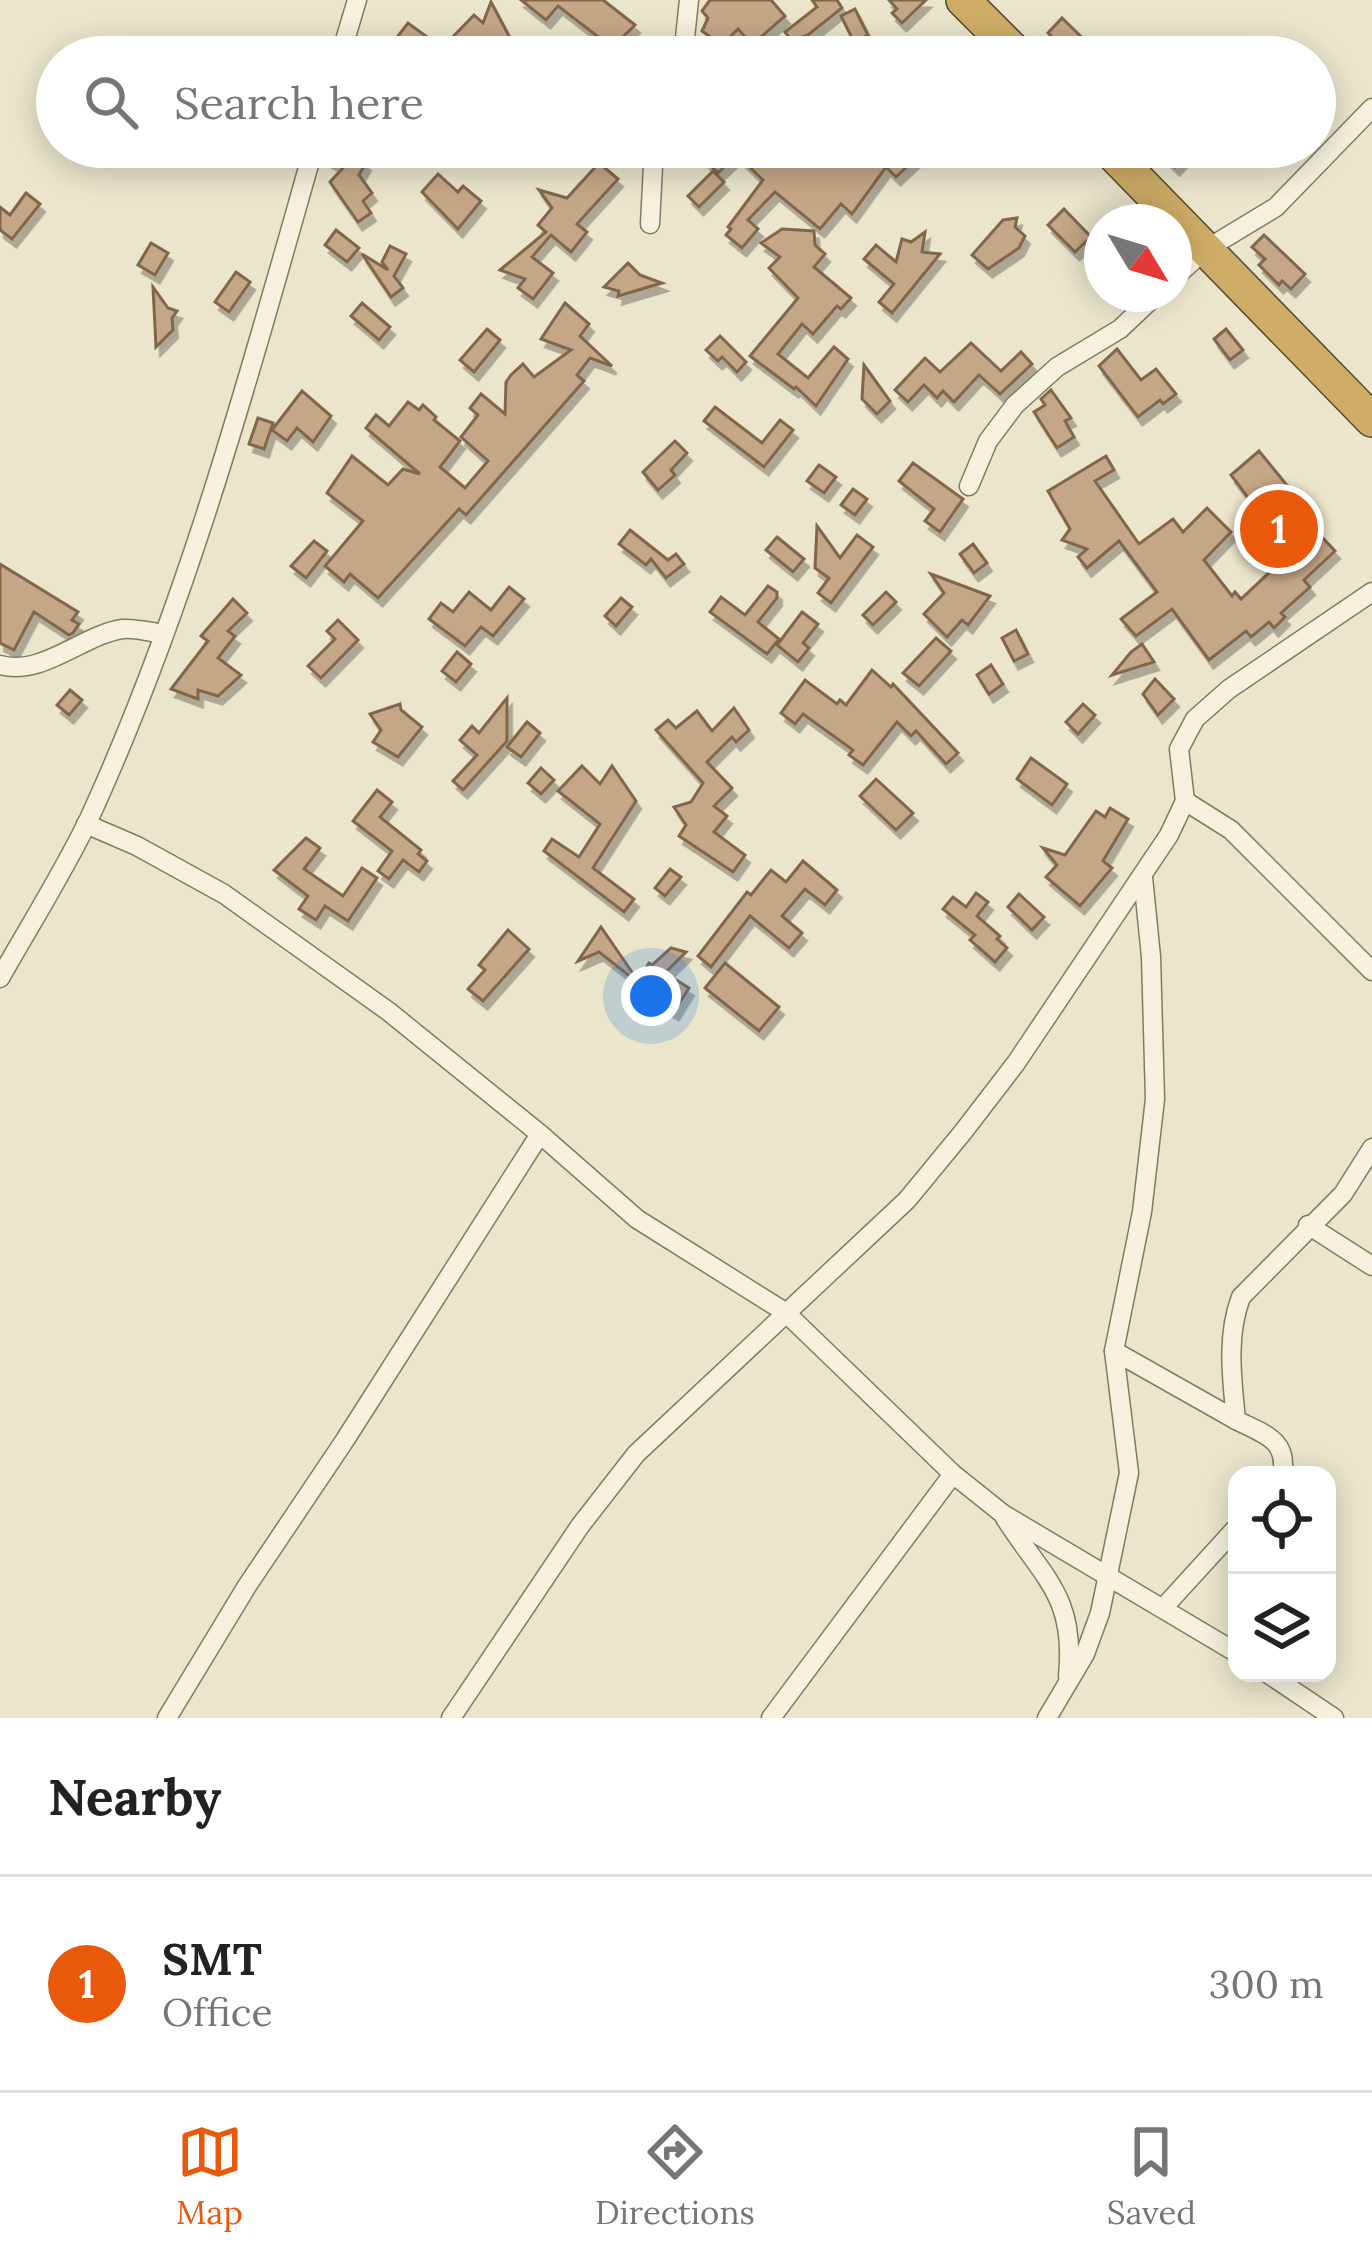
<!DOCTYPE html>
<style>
body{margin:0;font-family:Lora,serif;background:#f6f6f6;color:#222}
.controls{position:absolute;right:36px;bottom:36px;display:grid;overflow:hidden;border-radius:24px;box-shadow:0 6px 30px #0003}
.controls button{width:108px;height:108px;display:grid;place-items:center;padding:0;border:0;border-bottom:3px solid #e0e0e0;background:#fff;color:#222;font:60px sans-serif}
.compass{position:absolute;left:1084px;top:204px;width:108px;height:108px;border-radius:50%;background:#fff;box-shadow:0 6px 30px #0003;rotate:128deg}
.you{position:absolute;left:651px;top:996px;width:42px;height:42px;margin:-30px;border:9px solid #fff;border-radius:50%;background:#1a73e8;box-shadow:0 0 0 18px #1a73e833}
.badge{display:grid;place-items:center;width:78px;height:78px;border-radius:50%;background:#ea580c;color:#fff;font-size:39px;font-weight:700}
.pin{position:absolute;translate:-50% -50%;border:6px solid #fff;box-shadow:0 3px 12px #0006}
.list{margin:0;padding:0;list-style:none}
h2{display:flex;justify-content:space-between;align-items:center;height:156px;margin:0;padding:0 48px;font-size:51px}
h2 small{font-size:39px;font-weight:400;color:#767676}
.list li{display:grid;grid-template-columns:78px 1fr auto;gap:36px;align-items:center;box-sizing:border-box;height:216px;padding:0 48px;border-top:3px solid #e0e0e0}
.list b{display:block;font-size:45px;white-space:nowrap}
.list p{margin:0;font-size:39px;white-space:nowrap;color:#767676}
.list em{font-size:39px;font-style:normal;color:#767676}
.icon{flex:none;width:66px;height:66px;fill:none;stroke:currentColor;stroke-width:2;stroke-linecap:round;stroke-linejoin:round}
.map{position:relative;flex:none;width:1372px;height:1718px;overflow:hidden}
.search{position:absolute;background:#fff;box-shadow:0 6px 30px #0003;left:36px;right:36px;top:36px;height:132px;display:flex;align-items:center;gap:30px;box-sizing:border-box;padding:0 42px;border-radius:66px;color:#767676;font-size:45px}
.sheet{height:372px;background:#fff}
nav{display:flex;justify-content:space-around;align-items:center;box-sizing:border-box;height:168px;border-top:3px solid #e0e0e0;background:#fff;font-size:33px;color:#767676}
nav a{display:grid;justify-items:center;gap:6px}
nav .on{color:#ea580c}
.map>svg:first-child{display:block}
.building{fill:#c4a786;stroke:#82664a;stroke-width:3;filter:url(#shadow)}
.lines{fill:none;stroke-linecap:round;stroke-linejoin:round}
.street-casing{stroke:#867961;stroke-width:21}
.highway-casing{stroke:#544735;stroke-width:36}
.street{stroke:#f6f1de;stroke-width:18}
.highway{stroke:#cfad67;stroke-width:33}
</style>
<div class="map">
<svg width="1372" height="1718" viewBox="0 0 1372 1718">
<defs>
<filter id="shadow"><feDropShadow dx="4.5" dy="8" stdDeviation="0" flood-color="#0004"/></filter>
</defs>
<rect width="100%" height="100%" fill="#eae5cb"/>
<g class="building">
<path d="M521 0H603L635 25 618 42 619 51 607 57H585L601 39 558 6 546 20Z"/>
<path d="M710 0H771L785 16 752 45 738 29 728 39H713L702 31 708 18 702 11Z"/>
<path d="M812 0H837L842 8 808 35 792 41 785 32 817 7Z"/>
<path d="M889 0H926L902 23 892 13 897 9Z"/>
<path d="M491 2 509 36 490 46 514 53 513 57H408L414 49 398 36 408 23 442 48 474 15 483 23Z"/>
<path d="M855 9 868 35 854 42 841 16Z"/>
<path d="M1062 18 1102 57H1072L1048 33Z"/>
<path d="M331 147H340L366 163 359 175 372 193 363 201 371 213 358 222 330 182 343 168 325 158Z"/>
<path d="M692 147H820L841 165 855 147H863L885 165 905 147H928L896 177 886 167 852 214 841 204 820 229 775 192 748 220 758 229 742 248 726 235 731 229 728 227 763 180 737 155 718 173Z"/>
<path d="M1155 147H1194L1175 167Z"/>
<path d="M599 163 618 179 577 224 587 232 571 252 551 235 532 257 553 273 533 299 518 288 525 279 500 270 546 232 538 225 552 208 539 190 567 198Z"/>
<path d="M713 171 724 182 699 207 688 196Z"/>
<path d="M438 174 458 192 463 186 481 201 458 229 422 192Z"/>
<path d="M26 193 40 204 12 239 0 230V207L10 215Z"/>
<path d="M1064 209 1091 237 1075 252 1048 225Z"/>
<path d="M1017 218 1015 227 1025 236 1019 248 988 269 972 255 1003 220Z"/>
<path d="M782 229 814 231 815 245 825 254 814 267 851 298 841 309 837 306 813 334 802 324 778 354 808 378 834 347 848 359 816 406 796 387 794 389 750 356 798 298 769 268 780 257 761 243Z"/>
<path d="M336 230 359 248 347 262 325 245Z"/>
<path d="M925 232 922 252 940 254 892 313 879 302 894 284 864 259 876 245 896 262 902 239 911 242Z"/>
<path d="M1264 235 1305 274 1291 289 1282 281 1279 285 1259 265 1265 259 1252 247Z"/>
<path d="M151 243 168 253 155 275 138 265Z"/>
<path d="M390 246 406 254 394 276 403 288 391 297 362 254 388 270 382 262Z"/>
<path d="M628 263 640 275 662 283 618 296 619 291 604 287Z"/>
<path d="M236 272 250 282 229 312 215 302Z"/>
<path d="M153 287 168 308 177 311 172 318 173 330 156 347Z"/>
<path d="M362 303 390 327 379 340 351 316Z"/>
<path d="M565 303 589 324 580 336 612 366 590 358 577 375 584 381 466 515 459 509 378 598 350 574 344 582 325 566 363 521 327 493 352 456 388 485 403 469 420 474 366 428 376 415 389 426 408 402 419 410 423 405 436 417 434 420 460 441 440 467 465 488 488 461 461 437 478 415 470 408 481 394 505 414 506 382 511 375 523 364 534 377 571 350 541 339Z"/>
<path d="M487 329 500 340 474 372 460 360Z"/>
<path d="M1226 329 1243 350 1230 360 1214 339Z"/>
<path d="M720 336 746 362 737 372 722 357 718 361 706 350Z"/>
<path d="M971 343 1001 371 1021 352 1032 364 1000 394 979 375 954 402 943 391 937 398 924 385 908 402 895 390 925 358 940 372Z"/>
<path d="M1117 349 1141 380 1156 369 1176 394 1163 404 1160 400 1138 417 1099 366Z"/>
<path d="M864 365 890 401 877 414 862 399Z"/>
<path d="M1051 390 1071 418 1065 421 1074 437 1057 448 1034 412 1045 405 1041 399Z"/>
<path d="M302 391 331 416 313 442 297 428 287 441 272 430Z"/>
<path d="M715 407 762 443 780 420 793 430 764 467 704 421Z"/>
<path d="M258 418 273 423 264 449 249 444Z"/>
<path d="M675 441 687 453 671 470 675 475 658 490 643 472Z"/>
<path d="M1259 451 1308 511 1302 516 1335 551 1304 580 1310 587 1281 613 1285 617 1274 628 1269 622 1251 637 1246 631 1209 660 1172 609 1136 636 1121 619 1157 592 1119 541 1087 568 1078 557 1087 549 1062 540 1070 529 1048 491 1106 456 1114 470 1095 481 1139 544 1173 519 1183 532 1207 508 1231 532 1204 560 1232 596 1235 592 1241 599 1290 553 1231 475Z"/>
<path d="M913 463 963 499 940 532 925 521 934 509 899 481Z"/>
<path d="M819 465 836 477 824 493 807 481Z"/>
<path d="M853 489 867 499 855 515 841 505Z"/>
<path d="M817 526 840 558 857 535 873 547 831 603 818 593 829 578 815 568Z"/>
<path d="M630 530 668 560 676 554 684 564 666 578 651 559 646 565 619 544Z"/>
<path d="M777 537 804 559 793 572 766 550Z"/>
<path d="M314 541 327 551 306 578 291 566Z"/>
<path d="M973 544 987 563 974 573 960 554Z"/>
<path d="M0 564 78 612 72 620 79 624 73 633 69 635 34 612 14 650 0 643Z"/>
<path d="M931 574 990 596 968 625 962 620 947 637 924 614 944 593Z"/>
<path d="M768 586 777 592V598L758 622 779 639 767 654 710 612 721 597 745 615Z"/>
<path d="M509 587 524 599 493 636 481 627 465 646 429 619 441 603 453 612 469 592 491 610Z"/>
<path d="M886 592 896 602 873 625 863 615Z"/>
<path d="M621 598 632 607 616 626 605 616Z"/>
<path d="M233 599 247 613 228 631 235 636 218 658 241 675 218 696 198 690V699L171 689 208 641 201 636Z"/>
<path d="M802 612 818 624 803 643 809 648 798 662 777 645Z"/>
<path d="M338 620 358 640 321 678 308 666 335 639 327 631Z"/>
<path d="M1016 630 1028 654 1014 661 1002 638Z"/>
<path d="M936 638 951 651 919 686 903 673Z"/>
<path d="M1142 644 1154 662 1112 675 1131 652Z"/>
<path d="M457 652 471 664 456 682 442 671Z"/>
<path d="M991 665 1003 684 989 694 977 675Z"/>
<path d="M872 670 891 687 893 684 958 753 946 764 916 731 911 736 897 722 863 765 849 755 853 750 803 714 795 724 781 713 805 680 837 704 840 700 846 705Z"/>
<path d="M1155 679 1174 699 1158 715 1143 694Z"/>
<path d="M70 690 82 700 69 715 57 705Z"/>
<path d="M507 698V741L463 790 453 781 477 755 460 740 472 726 479 733Z"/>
<path d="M400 704 401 710 422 727 398 757 373 742 381 730 370 714Z"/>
<path d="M1083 704 1095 715 1078 734 1066 722Z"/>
<path d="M734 708 749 730 736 742 732 737 707 762 732 788 714 806 727 816 714 832 745 855 733 872 679 836 686 825 674 807 691 802 703 783 656 730 668 720 676 728 697 711 712 731Z"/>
<path d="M527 722 540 733 521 757 507 747Z"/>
<path d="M1031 758 1067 784 1052 805 1017 779Z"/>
<path d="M582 766 600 784 612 766 636 801 593 868 634 899 624 912 544 851 552 839 579 857 600 824 558 791Z"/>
<path d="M541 768 554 780 541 794 528 783Z"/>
<path d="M876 779 913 813 896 830 860 796Z"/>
<path d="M377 790 392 802 380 817 421 850 418 854 427 861 419 872 403 860 389 879 378 871 392 851 353 821Z"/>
<path d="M1110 808 1128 819 1103 861 1112 868 1080 906 1046 877 1057 865 1043 848 1065 855 1096 811 1105 817Z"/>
<path d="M306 838 320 848 304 869 343 896 362 868 377 878 348 921 325 906 316 920 299 909 308 896 274 870Z"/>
<path d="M803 861 837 890 825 905 805 889 782 916 802 933 789 948 750 916 711 967 698 956 747 892 751 895 771 870 786 882Z"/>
<path d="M670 869 681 877 665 896 655 888Z"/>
<path d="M976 893 988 902 977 916 1000 936 997 939 1007 948 995 962 970 940 975 935 943 909 953 897 966 907Z"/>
<path d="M1019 894 1044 917 1032 930 1008 907Z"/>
<path d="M601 927 634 975 632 978 599 952 578 961Z"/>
<path d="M508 930 529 949 483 1001 468 989 485 970 479 965Z"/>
<path d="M671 948 686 952 665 973 689 988 674 1012 658 1002 664 993 639 978 649 963 652 965Z"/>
<path d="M725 963 779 1007 759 1031 705 988Z"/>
</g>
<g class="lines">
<g class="street-casing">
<g id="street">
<path d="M340 57 357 0"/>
<path d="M683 57 689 0"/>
<path d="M650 224 654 147"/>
<path d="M1174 278 1205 250 1276 207 1372 108"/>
<path d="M969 486 988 441 1015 405 1057 367 1120 329 1157 294"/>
<path d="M0 665C42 677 84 634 123 629 135 628 151 632 163 634"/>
<path d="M1185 801 1231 830 1372 971"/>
<path d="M86 824 137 846 224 894 388 1011 540 1134 637 1219 785 1312 953 1474 1003 1514 1237 1653"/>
<path d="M0 978C30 925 63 873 89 819 188 603 249 375 314 147"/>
<path d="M1308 1225 1372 1266"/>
<path d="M1114 1351 1236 1420"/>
<path d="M1282 1475C1289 1440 1264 1434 1236 1420 1232 1379 1226 1336 1241 1297L1343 1194 1372 1148"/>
<path d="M1005 1518C1044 1579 1076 1597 1068 1676"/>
<path d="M1164 1607 1237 1527"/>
<path d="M1267 1673 1334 1718"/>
<path d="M167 1718 247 1586 345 1440 540 1134"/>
<path d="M451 1718 580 1526 636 1454 907 1200 963 1132 1016 1063 1169 835 1185 801 1179 749 1195 719 1229 689 1372 592"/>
<path d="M771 1718 953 1474"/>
<path d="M1047 1718 1085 1654 1100 1613 1129 1473 1114 1351 1142 1212 1155 1099 1151 957 1143 877"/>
</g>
</g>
<g class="highway-casing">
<g id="highway">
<path d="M963 0 1020 57"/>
<path d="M1106 147 1372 420"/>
</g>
</g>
<use href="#street" class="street"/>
<use href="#highway" class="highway"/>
</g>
</svg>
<div class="controls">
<button><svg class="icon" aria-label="locate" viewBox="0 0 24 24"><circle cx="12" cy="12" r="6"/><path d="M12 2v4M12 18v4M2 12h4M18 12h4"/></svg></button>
<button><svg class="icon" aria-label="layers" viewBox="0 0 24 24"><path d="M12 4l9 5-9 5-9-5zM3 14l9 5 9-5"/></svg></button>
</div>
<svg class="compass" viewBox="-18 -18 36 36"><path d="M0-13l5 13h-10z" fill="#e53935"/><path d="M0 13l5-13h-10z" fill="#767676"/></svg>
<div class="you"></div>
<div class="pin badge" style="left:1279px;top:529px">1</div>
<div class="search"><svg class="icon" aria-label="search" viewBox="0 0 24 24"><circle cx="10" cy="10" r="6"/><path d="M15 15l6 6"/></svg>Search here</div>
</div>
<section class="sheet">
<h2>Nearby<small></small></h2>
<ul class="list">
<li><span class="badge">1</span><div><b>SMT</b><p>Office</p></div><em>300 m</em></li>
</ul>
</section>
<nav>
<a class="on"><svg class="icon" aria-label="map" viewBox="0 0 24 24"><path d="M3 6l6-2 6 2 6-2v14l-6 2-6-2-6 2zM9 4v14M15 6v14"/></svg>Map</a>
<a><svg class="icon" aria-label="directions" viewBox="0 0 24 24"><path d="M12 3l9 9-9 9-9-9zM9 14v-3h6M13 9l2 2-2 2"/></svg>Directions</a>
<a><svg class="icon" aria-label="saved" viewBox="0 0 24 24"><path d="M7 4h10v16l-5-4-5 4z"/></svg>Saved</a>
</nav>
